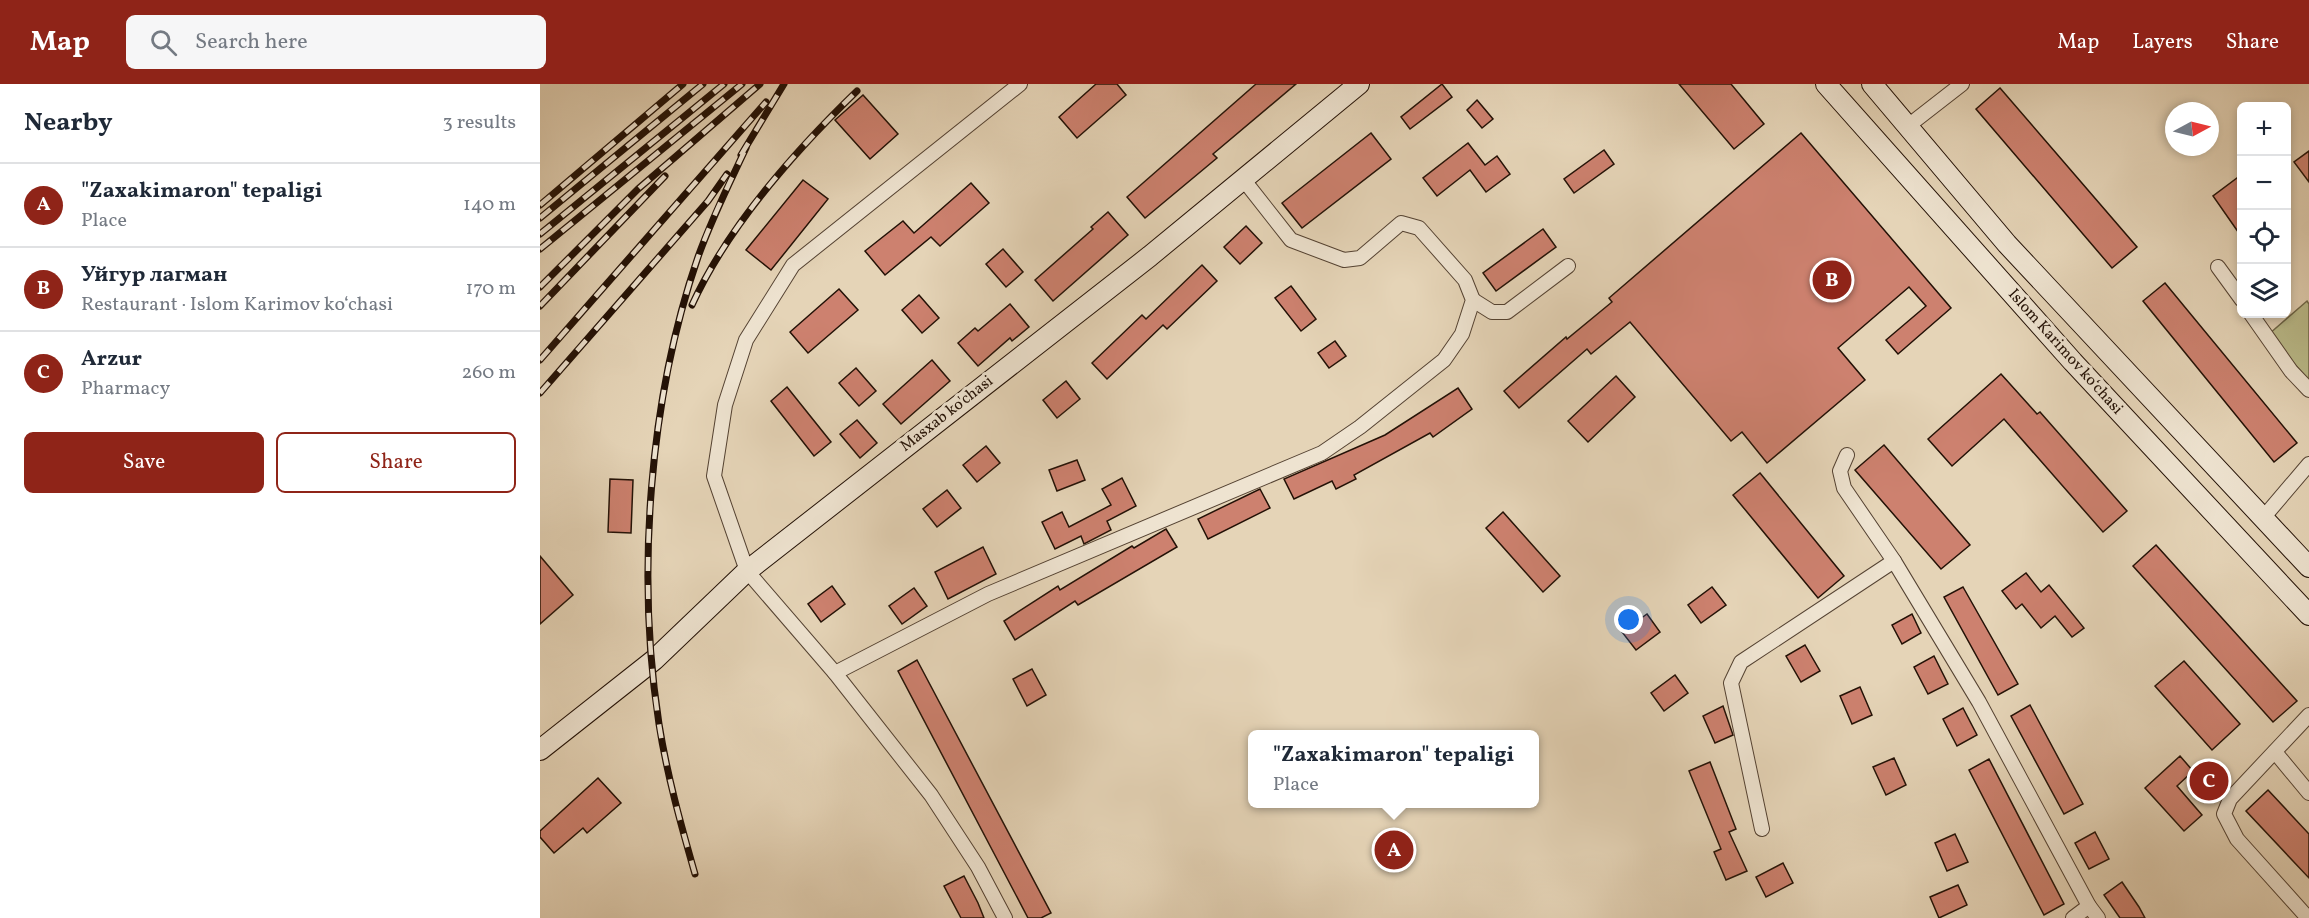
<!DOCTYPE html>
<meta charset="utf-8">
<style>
body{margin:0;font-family:Vollkorn,serif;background:#f6f6f7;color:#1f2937}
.controls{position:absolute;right:18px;top:18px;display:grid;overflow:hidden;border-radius:9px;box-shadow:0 3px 9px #0003}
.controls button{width:54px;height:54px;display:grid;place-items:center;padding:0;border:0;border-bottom:2px solid #e0e1e3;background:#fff;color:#1f2937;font:30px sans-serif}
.compass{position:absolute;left:1625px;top:18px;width:54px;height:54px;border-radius:50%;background:#fff;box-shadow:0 3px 9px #0003;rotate:83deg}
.you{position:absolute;left:1089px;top:536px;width:21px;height:21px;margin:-15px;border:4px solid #fff;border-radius:50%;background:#1a73e8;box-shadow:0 0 0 9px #1a73e833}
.badge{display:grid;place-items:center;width:39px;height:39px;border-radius:50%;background:#8f2418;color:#fff;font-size:20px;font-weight:700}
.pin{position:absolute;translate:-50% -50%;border:3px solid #fff;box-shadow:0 2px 6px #0006}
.popup{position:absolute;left:708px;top:646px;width:291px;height:78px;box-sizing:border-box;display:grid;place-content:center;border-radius:9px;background:#fff;filter:drop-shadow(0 2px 4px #0005);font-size:20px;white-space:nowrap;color:#747a83}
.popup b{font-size:22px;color:#1f2937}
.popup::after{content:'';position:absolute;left:50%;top:100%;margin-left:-12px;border:12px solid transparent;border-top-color:#fff}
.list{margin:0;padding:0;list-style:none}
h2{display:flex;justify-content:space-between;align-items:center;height:78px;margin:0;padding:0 24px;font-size:26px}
h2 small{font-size:20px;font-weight:400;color:#747a83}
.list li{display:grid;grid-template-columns:39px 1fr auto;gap:18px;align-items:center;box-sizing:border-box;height:84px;padding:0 24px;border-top:2px solid #e0e1e3}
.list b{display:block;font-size:22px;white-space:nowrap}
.list p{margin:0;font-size:20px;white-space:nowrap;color:#747a83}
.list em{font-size:20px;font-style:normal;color:#747a83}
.actions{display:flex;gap:12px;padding:18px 24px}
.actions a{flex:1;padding:14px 0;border:2px solid #8f2418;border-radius:9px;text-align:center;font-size:21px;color:#8f2418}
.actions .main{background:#8f2418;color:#fff}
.icon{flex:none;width:33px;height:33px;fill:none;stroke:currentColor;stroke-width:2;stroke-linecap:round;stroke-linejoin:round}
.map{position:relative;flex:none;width:1769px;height:834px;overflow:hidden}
header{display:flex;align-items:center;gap:36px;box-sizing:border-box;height:84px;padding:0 30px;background:#8f2418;color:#fff}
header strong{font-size:28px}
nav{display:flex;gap:33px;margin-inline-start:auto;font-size:21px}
.search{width:420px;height:54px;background:#f6f6f7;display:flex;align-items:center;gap:15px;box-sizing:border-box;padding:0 21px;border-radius:9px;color:#747a83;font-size:22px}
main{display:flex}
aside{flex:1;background:#fff}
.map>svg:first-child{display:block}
.green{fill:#babb8a;stroke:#6e6648;stroke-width:1.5}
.building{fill:#cd816f;stroke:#231106;stroke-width:1.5}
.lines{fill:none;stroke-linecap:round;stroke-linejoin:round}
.street-casing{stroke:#544232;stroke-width:16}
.secondary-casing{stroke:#231106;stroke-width:22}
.street{stroke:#eee3d0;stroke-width:14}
.secondary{stroke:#eee3d0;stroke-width:20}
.rail-casing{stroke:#231106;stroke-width:7}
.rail{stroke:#eee3d0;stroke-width:4.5;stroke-dasharray:14;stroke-linecap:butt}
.labels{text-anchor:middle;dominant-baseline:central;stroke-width:6;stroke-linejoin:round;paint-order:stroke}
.street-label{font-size:16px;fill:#231106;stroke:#eee3d0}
</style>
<header>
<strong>Map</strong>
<div class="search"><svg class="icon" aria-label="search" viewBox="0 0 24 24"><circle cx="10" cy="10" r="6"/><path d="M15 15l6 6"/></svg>Search here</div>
<nav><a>Map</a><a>Layers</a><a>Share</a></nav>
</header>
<main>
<aside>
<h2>Nearby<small>3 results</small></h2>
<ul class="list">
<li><span class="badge">A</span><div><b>&quot;Zaxakimaron&quot; tepaligi</b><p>Place</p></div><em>140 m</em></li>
<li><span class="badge">B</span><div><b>Уйгур лагман</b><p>Restaurant · Islom Karimov ko‘chasi</p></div><em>170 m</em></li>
<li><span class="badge">C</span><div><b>Arzur</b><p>Pharmacy</p></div><em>260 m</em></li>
</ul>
<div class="actions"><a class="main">Save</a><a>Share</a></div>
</aside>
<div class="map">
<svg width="1769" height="834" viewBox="0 0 1769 834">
<rect width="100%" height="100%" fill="#e5d4b7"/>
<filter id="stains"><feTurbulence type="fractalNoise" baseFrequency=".00333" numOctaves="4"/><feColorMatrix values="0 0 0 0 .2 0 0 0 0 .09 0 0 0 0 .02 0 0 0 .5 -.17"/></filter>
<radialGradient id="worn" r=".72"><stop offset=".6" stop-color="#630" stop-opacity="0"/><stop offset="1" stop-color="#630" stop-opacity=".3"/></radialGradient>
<path class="green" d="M1767 217 1769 220V297L1729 250Z"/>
<g class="building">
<path d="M556 0H577L586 11 537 54 519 33Z"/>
<path d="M716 0H756L673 70 677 74 605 134 587 113Z"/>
<path d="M902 0 912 13 870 45 861 33Z"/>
<path d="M1139 0H1191L1224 40 1194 65Z"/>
<path d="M1460 4 1597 163 1572 184 1436 25Z"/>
<path d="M323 11 358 50 330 75 295 36Z"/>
<path d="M937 16 953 35 942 44 927 26Z"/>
<path d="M831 49 851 75 762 144 742 119Z"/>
<path d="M1261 49 1411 224 1358 270 1346 256 1386 222 1369 203 1298 264 1325 296 1227 379 1202 348 1191 357 1090 238 1051 270 1047 265 979 324 964 307 1026 253 1027 255 1072 218 1069 214Z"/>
<path d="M928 59 945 81 957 72 970 90 946 108 930 86 897 112 883 94Z"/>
<path d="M1064 66 1074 80 1034 109 1024 95Z"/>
<path d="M1769 67V98L1754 78Z"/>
<path d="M1701 91V152L1673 112Z"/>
<path d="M263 96 288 115 231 186 206 166Z"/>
<path d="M431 99 449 119 400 162 391 153 345 191 325 167 363 137 374 149Z"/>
<path d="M568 128 588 151 513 217 495 196 553 145 551 143Z"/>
<path d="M706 142 722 159 700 180 684 163Z"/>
<path d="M1003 145 1016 163 956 207 943 189Z"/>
<path d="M463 165 483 188 466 203 446 180Z"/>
<path d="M662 181 677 197 627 245 623 241 567 295 552 279 602 231 606 235Z"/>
<path d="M1625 199 1757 359 1734 378 1603 217Z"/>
<path d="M751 202 776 235 761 247 735 214Z"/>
<path d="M299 205 318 226 268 269 250 248Z"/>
<path d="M379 211 399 234 382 249 362 226Z"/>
<path d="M470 220 489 243 472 257 470 254 438 282 418 259 435 244 438 247Z"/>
<path d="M795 257 806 272 789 284 778 269Z"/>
<path d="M392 276 410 297 361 340 343 320Z"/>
<path d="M316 284 336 307 319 322 299 299Z"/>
<path d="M1461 290 1497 330 1500 328 1587 427 1563 448 1464 335 1412 382 1388 355Z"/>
<path d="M1076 292 1095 313 1048 358 1028 337Z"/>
<path d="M526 297 540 315 517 334 503 316Z"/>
<path d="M247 303 291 358 274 372 231 317Z"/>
<path d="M918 304 932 325 893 353 890 349 814 391 816 395 796 405 792 397 754 415 744 395 845 351Z"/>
<path d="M317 336 337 359 320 374 300 350Z"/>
<path d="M1344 361 1430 461 1401 485 1315 386Z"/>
<path d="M446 362 460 379 437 398 423 381Z"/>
<path d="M537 376 545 396 517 407 509 386Z"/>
<path d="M1220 389 1304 492 1278 514 1193 411Z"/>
<path d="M582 394 596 422 567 437 571 446 544 460 541 452 515 465 502 438 522 428 529 443 571 421 562 405Z"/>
<path d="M70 395 93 396 91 449 68 448Z"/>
<path d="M720 405 730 424 668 455 658 435Z"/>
<path d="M407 406 421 424 397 443 383 425Z"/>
<path d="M963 428 1020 492 1003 508 946 444Z"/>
<path d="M626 445 637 463 538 521 535 517 475 556 464 537 518 502 520 506 592 462 594 464Z"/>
<path d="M1616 461 1757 617 1733 638 1593 482Z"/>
<path d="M443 463 456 490 408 515 395 488Z"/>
<path d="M0 472 33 511 0 540Z"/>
<path d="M1486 489 1501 508 1509 501 1544 544 1532 553 1515 532 1501 544 1482 520 1476 525 1462 507Z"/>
<path d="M292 502 305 520 281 538 268 520Z"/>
<path d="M1172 503 1186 521 1161 539 1148 521Z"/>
<path d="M1423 503 1478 600 1458 611 1404 513Z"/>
<path d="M374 504 387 522 362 540 349 522Z"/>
<path d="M1107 530 1120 548 1096 566 1082 548Z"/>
<path d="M1372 530 1381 549 1362 560 1352 541Z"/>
<path d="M1265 561 1280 587 1261 598 1246 572Z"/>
<path d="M1394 572 1408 600 1388 610 1374 583Z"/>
<path d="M377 576 511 829 501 834H488L358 587Z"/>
<path d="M1644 577 1700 640 1672 666 1615 602Z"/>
<path d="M492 585 506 611 487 622 473 595Z"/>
<path d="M1135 591 1148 609 1124 627 1111 609Z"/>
<path d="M1320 603 1332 631 1312 640 1300 612Z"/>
<path d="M1490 621 1543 720 1524 730 1471 632Z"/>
<path d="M1183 622 1193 651 1175 659 1163 632Z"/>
<path d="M1423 624 1437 651 1417 662 1403 635Z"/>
<path d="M1640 672 1653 687 1637 702 1662 731 1644 747 1605 704Z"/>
<path d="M1354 674 1366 701 1346 711 1333 683Z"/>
<path d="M1449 675 1524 820 1504 831 1429 686Z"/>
<path d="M1170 678 1196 745 1189 748 1207 787 1186 796 1174 768 1181 765 1149 687Z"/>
<path d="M58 694 81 719 47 749 43 744 14 769 0 753V747Z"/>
<path d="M1728 706 1769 750V794L1706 727Z"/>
<path d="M1555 748 1569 775 1549 785 1535 759Z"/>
<path d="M1415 750 1428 778 1407 787 1395 759Z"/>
<path d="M1243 779 1253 799 1226 813 1216 793Z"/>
<path d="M424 792 438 819 444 834H421L404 802Z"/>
<path d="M1582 798 1599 823 1605 834H1580L1564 811Z"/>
<path d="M1418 801 1427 821 1399 834 1390 813Z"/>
</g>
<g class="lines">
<g class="street-casing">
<g id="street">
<path d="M1368 42 1422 0"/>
<path d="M1678 183 1702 216"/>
<path d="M933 216 952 228H967L1028 182"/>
<path d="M1711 230 1751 287 1769 306"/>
<path d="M1307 371 1300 387 1304 404 1354 477 1439 618 1549 822 1558 834"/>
<path d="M1723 434 1769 380"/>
<path d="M295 589 448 510 782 369 820 343 904 276 922 250 933 216 925 196 879 144 861 139 820 174 804 176 751 156 703 95"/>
<path d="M1735 668 1769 709"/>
<path d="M1222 745 1191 599 1201 578 1354 477"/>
<path d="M465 834 438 783 391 711 295 589 207 487 174 392 185 321 206 256 253 181 480 0"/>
<path d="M1533 834 1549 822"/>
<path d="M1768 834 1697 755 1684 730 1690 715 1769 631"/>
</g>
</g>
<g class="secondary-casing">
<g id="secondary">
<path d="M1286 0 1533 278 1769 531"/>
<path d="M1332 0 1467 160 1769 483"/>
<path d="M0 666 114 576 207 487 610 172 819 0"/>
</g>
</g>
<use href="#street" class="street"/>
<use href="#secondary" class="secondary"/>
<g class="rail-casing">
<g id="rail">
<path d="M201 71 244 0"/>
<path d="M0 121 143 0"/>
<path d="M0 134 163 0"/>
<path d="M0 150 184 0"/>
<path d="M0 165 202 0"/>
<path d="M0 203 98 105 220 0"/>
<path d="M152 221C188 142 255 67 317 7"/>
<path d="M0 222 125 92"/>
<path d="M0 276 226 18"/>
<path d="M0 309 168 117 187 90"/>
<path d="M155 790C141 741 127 691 119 640 96 491 109 315 158 173 171 136 189 100 206 64"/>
</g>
</g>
<use href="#rail" class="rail"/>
</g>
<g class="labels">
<g class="street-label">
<text transform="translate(1525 268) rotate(48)">Islom Karimov ko‘chasi</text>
<text transform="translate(407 330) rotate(-38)">Masxab ko'chasi</text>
</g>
</g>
<rect width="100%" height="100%" filter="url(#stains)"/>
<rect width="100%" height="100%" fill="url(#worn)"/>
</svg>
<div class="controls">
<button>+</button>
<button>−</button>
<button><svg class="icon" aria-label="locate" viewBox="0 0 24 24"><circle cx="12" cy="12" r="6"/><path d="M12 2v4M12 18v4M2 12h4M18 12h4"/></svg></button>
<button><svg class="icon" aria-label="layers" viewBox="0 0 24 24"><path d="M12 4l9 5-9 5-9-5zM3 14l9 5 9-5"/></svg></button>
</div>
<svg class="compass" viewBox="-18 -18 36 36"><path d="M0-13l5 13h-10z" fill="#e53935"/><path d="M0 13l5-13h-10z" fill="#747a83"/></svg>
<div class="you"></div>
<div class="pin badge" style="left:854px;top:766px">A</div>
<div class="popup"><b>&quot;Zaxakimaron&quot; tepaligi</b>Place</div>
<div class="pin badge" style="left:1292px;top:196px">B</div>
<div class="pin badge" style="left:1669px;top:697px">C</div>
</div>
</main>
